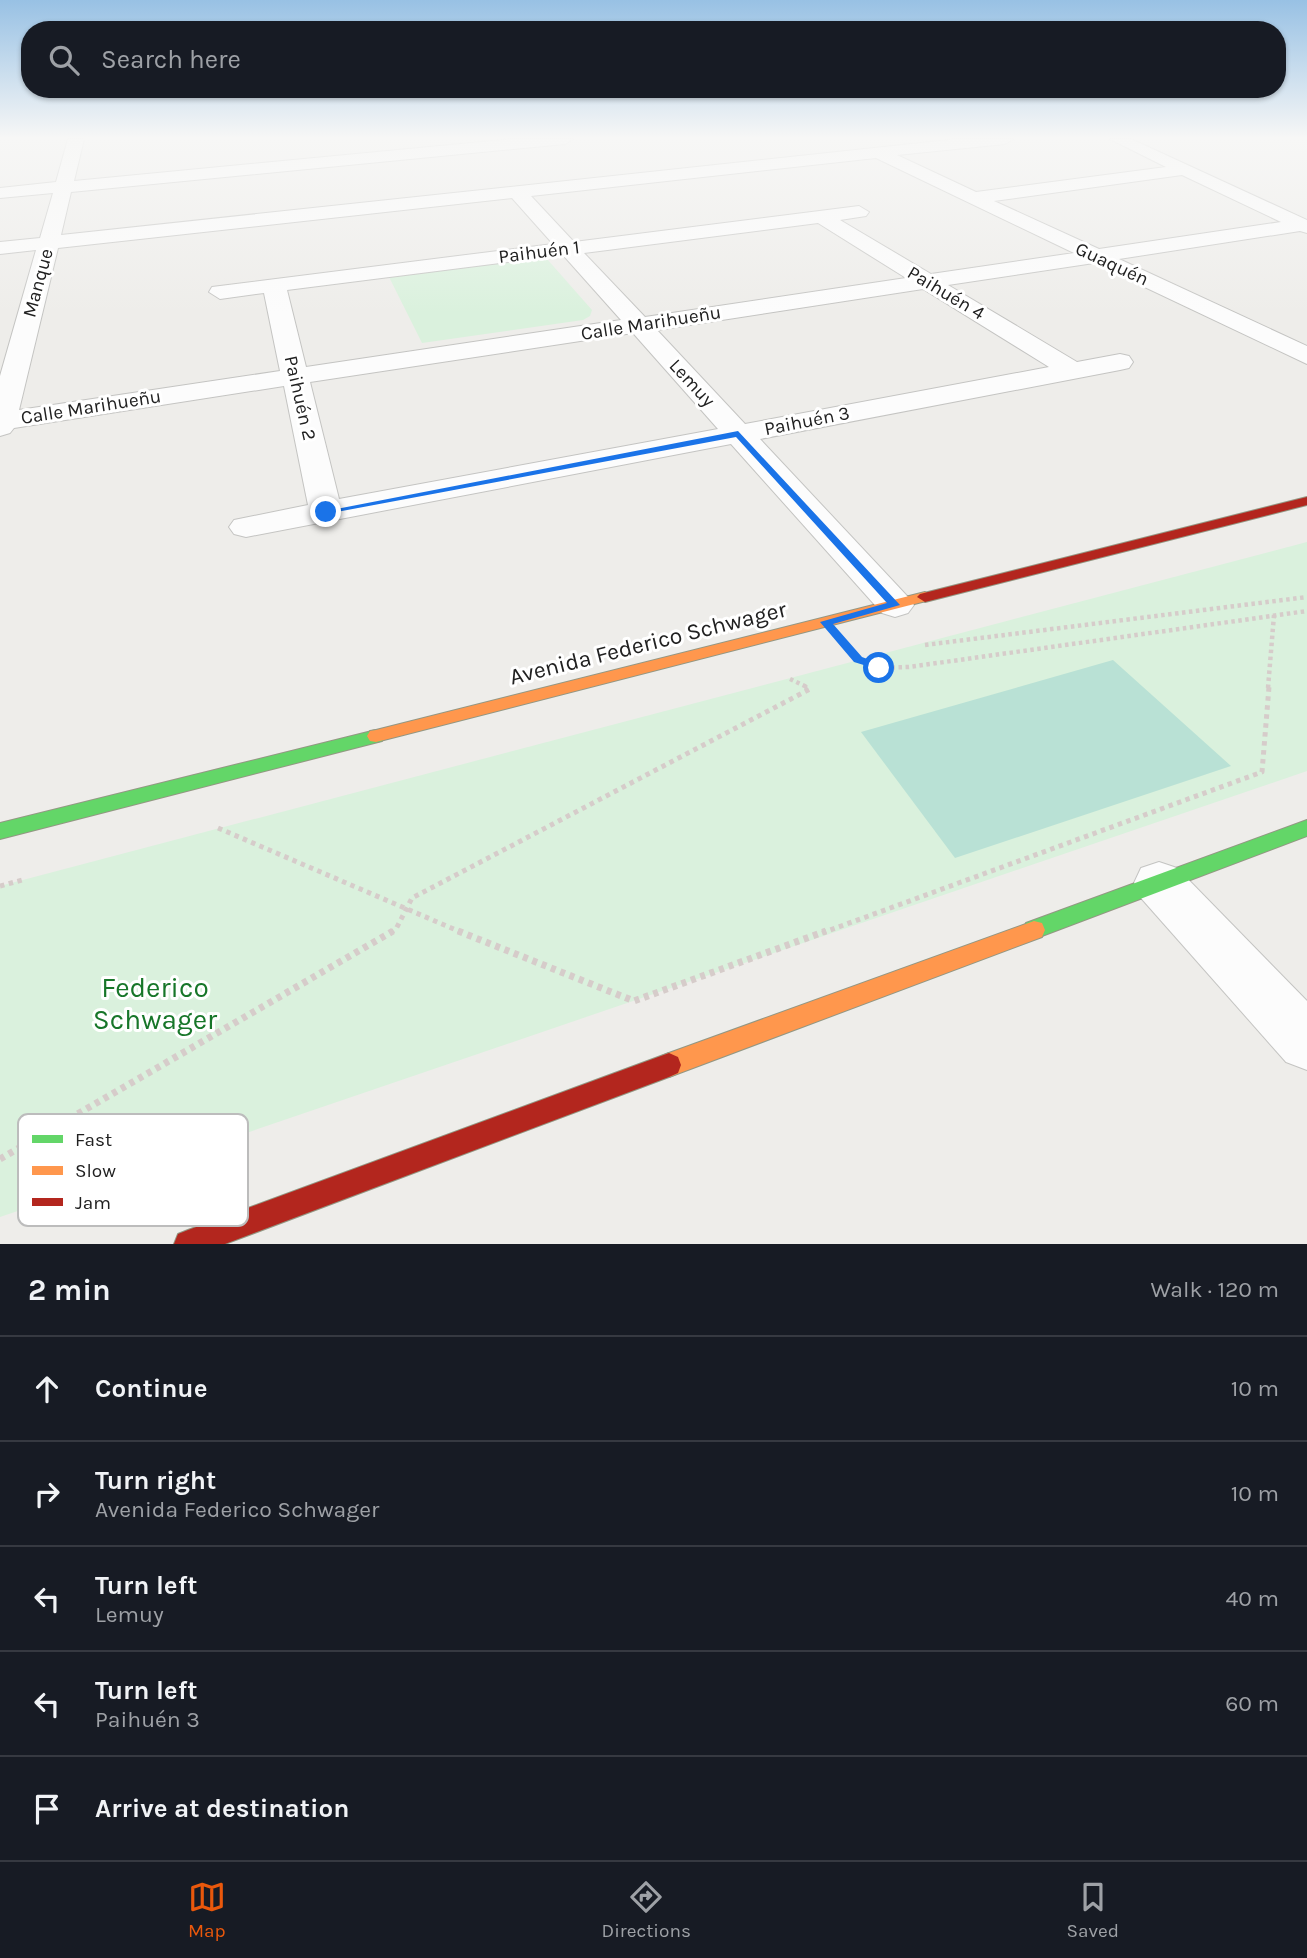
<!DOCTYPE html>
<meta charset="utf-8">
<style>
body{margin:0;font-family:Karla,sans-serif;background:#242831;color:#f1f3f6}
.stop{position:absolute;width:21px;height:21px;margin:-16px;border:5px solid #1a73e8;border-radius:50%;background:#fff}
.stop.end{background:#1a73e8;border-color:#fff;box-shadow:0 2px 7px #0008}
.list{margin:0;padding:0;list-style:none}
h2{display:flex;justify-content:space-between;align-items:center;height:91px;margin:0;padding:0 28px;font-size:30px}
h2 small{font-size:23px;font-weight:400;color:#9ea1a6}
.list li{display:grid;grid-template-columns:46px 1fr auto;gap:21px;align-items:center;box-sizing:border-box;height:105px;padding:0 28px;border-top:2px solid #363941}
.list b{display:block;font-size:26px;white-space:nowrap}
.list p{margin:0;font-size:23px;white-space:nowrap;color:#9ea1a6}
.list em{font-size:23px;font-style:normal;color:#9ea1a6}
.icon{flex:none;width:38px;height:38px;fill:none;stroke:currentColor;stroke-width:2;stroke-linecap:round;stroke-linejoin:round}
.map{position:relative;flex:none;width:1307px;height:1244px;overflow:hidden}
.search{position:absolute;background:#171b24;box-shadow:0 2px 5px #0004;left:21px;right:21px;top:21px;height:77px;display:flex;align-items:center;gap:18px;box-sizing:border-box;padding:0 24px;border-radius:28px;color:#9ea1a6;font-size:26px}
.sheet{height:616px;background:#171b24}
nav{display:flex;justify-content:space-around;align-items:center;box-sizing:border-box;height:98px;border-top:2px solid #363941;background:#171b24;font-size:19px;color:#9ea1a6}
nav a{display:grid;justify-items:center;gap:4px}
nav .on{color:#ea580c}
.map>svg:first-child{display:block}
.park{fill:#daf1dd}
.pitch{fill:#b9e1d5}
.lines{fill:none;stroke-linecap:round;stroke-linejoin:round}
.street-casing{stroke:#c4c4c2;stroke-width:2}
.fast-casing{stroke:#939783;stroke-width:2}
.slow-casing{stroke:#939783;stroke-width:2}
.jam-casing{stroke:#939783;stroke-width:2}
.path-far2{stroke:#d6ccca;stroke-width:4.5;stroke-dasharray:3.5 3.5;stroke-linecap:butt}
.path-far1{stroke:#d6ccca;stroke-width:5;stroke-dasharray:4.5 4.5;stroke-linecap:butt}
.path{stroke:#d6ccca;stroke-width:7;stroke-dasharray:5 5;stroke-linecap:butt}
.street{fill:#fcfcfc;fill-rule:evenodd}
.fast{fill:#63d668;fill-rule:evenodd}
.slow{fill:#ff974d;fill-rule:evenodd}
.jam{fill:#b3261e;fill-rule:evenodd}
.route{fill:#1a73e8}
.labels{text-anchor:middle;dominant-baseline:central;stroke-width:6;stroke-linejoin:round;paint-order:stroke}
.far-street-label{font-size:19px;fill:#212121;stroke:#fff}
.street-label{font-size:23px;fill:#212121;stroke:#fff}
.near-park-label{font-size:28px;fill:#177629;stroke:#fff}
.key{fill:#fff;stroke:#bcbcbc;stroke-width:2}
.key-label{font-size:19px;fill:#212121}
</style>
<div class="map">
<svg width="1307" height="1244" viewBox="0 0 1307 1244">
<rect width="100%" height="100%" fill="#eeedea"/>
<g class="park">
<path d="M540 256 547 259 592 310 590 316 583 320 422 343 388 275Z"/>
<path d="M1307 542V771L0 1217V886Z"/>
</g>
<path class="pitch" d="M1113 660 1231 766 955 858 861 732Z"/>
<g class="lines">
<g class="street-casing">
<g id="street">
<path d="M68 139H84L74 181 512 139H573L565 144 71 192 61 235 958 139H1013L1005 144 897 155 976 192 1166 167 1110 139H1131L1307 220V233L1300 231 1119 259 1307 346V364L1094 263 948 285 1077 362 1120 354 1129 356 1133 362 1129 368 1120 370 760 439 908 597 914 605 908 613 895 617 882 613 731 444 246 537 234 534 229 527 234 520 308 505 284 386 14 428 10 433 0 436V376L36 250 0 254V242L40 238 53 193 0 198V188L56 182ZM876 158 1074 253 931 274 840 220 866 216 869 212 859 206 574 242 531 196ZM1182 175 1281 222 1099 249 994 201ZM512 198 553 244 212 287 209 292 220 299 264 293 280 371 19 410 58 248ZM818 223 906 278 645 317 584 253ZM563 255 621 320 306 367 287 290ZM923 289 1049 367 745 424 657 330ZM633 333 718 429 339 499 310 382Z"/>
<path d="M1159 862 1177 868 1307 1001V1070L1286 1062 1141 898 1134 883 1141 868Z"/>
</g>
</g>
<g class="fast-casing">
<g id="fast">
<path d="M376 730 382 731 385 736 382 741 0 839V823Z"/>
<path d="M1307 820V836L1034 939 1026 937 1023 930 1026 923Z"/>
</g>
</g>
<g class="slow-casing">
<g id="slow">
<path d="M925 592 933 597 930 600 376 742 370 741 367 736 370 731 376 730Z"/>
<path d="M1034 921 1042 923 1045 930 1042 937 669 1077 660 1073 657 1065 660 1057 669 1053Z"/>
</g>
</g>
<g class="jam-casing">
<g id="jam">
<path d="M1307 497V505L925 602 917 597 920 594Z"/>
<path d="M669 1053 678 1057 681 1065 678 1073 669 1077 225 1244H174L178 1234 188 1230Z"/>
</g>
</g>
<g class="path-far2">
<path d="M925 645 1307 597"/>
<path d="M858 660 879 668 909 667 1307 611"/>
<path d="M790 679 809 688"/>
<path d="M1268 688 1274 615"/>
</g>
<g class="path-far1">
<path d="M218 828 463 933"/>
<path d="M0 886 26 879"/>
<path d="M390 933 396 929 412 898 810 689 805 687"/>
<path d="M822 933 1262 772 1269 687"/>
</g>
<g class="path">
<path d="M458 931 634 1001 826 931"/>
<path d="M0 1159 393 931"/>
</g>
<use href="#street" class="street"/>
<use href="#fast" class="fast"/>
<use href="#slow" class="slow"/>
<use href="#jam" class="jam"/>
</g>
<linearGradient id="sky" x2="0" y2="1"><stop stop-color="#98c1e4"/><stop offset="0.44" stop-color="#f7f7f6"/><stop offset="1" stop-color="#f7f7f6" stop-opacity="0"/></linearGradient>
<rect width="1307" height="313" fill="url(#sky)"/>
<path class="route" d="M738 431 900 605 833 624 862 657 883 665V671L854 662 820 622 887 603 736 437 326 514 321 512Z"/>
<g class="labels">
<g class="far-street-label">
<text transform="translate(539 252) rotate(-7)">Paihuén 1</text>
<text transform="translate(1112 264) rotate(25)">Guaquén</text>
<text transform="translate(38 283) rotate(-75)">Manque</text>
<text transform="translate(946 293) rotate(31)">Paihuén 4</text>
<text transform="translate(651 323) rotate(-9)">Calle Marihueñu</text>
<text transform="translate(692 383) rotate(47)">Lemuy</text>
<text transform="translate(300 398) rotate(77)">Paihuén 2</text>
<text transform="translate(91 407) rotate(-9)">Calle Marihueñu</text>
<text transform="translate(807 421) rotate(-11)">Paihuén 3</text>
</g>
<g class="street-label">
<text transform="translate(648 643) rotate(-14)">Avenida Federico Schwager</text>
</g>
<g class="near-park-label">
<text x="155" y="987">Federico<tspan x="155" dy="32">Schwager</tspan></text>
</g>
</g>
<rect x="18" y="1114" width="230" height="112" rx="10" class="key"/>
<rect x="32" y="1135" width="31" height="8" fill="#63d668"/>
<rect x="32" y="1166" width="31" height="9" fill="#ff974d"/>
<rect x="32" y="1198" width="31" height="8" fill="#b3261e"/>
<g class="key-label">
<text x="75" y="1146">Fast</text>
<text x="75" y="1177">Slow</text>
<text x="75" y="1209">Jam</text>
</g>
</svg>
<div class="stop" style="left:879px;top:668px"></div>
<div class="stop end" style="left:326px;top:512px"></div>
<div class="search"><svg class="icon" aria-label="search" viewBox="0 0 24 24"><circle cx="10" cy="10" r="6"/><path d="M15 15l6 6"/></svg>Search here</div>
</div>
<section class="sheet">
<h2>2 min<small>Walk · 120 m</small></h2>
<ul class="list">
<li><svg class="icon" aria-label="ahead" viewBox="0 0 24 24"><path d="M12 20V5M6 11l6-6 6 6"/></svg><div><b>Continue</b></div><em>10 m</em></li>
<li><svg class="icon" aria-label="right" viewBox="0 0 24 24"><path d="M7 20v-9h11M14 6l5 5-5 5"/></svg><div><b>Turn right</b><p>Avenida Federico Schwager</p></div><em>10 m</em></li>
<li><svg class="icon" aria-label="left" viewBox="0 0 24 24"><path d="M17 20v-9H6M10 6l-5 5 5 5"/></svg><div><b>Turn left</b><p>Lemuy</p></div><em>40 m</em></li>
<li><svg class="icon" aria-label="left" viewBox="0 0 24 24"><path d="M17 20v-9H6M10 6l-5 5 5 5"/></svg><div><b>Turn left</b><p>Paihuén 3</p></div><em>60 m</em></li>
<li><svg class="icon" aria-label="arrive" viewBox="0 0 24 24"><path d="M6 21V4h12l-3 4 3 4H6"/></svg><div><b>Arrive at destination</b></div></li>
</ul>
</section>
<nav>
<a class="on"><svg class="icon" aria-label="map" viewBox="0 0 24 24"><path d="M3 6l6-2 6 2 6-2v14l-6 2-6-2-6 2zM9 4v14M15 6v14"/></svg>Map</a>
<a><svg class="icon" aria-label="directions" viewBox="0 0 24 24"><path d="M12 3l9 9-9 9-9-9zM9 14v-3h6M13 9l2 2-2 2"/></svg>Directions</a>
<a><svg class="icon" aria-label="saved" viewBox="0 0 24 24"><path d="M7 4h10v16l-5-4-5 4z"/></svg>Saved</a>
</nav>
